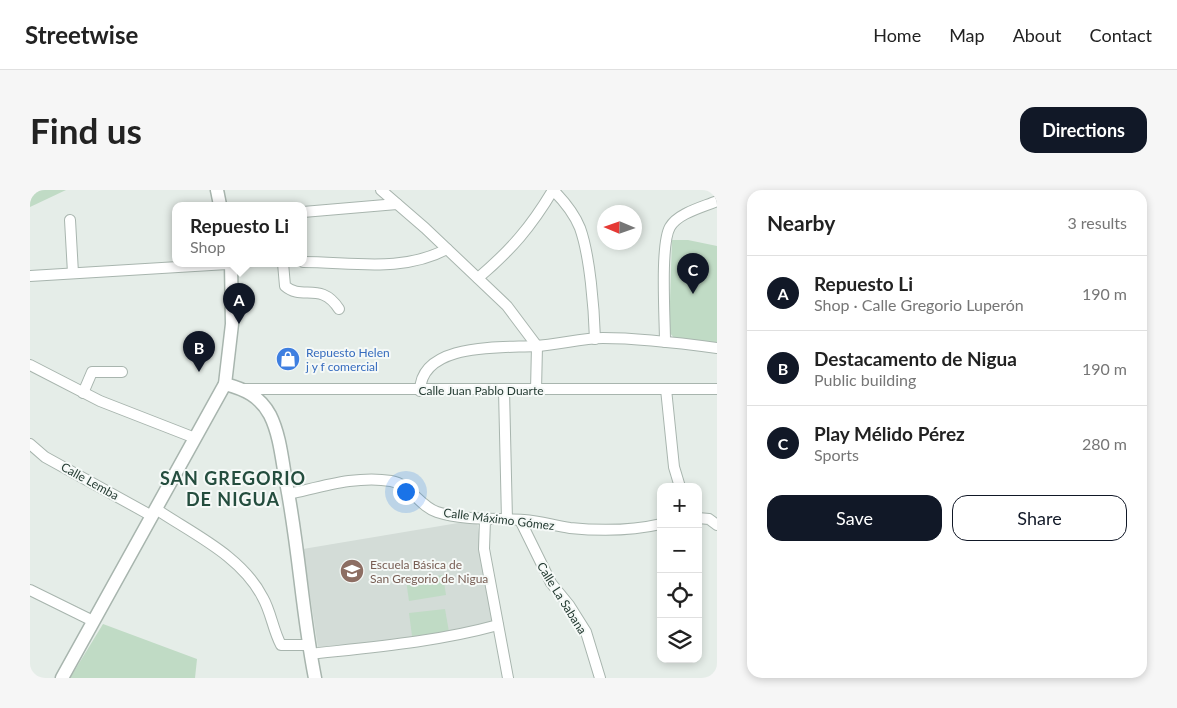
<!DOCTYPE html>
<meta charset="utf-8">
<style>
body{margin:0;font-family:Lato,sans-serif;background:#f6f6f6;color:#222}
.controls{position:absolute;right:15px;bottom:15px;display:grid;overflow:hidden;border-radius:10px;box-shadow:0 2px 8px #0003}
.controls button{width:45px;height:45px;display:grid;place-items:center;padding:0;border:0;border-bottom:1px solid #e0e0e0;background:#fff;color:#222;font:25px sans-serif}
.compass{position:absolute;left:567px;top:15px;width:45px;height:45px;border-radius:50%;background:#fff;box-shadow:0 2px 8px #0003;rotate:272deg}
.you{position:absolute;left:375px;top:301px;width:18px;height:18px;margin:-12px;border:4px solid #fff;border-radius:50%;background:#1a73e8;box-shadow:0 0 0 8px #1a73e833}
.badge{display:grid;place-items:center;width:32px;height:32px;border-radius:50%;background:#111827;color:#fff;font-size:16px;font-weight:700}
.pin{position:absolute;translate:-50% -41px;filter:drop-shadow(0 1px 2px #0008)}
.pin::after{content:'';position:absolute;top:26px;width:18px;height:15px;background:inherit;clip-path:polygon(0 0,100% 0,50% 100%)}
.popup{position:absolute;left:142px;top:12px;width:135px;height:65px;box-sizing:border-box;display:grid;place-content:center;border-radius:10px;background:#fff;filter:drop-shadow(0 1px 4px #0005);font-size:16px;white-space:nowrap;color:#767676}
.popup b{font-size:19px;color:#222}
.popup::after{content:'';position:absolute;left:50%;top:100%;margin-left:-10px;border:10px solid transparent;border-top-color:#fff}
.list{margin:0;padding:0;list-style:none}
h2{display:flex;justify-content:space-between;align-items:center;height:65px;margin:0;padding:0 20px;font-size:21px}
h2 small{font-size:16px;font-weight:400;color:#767676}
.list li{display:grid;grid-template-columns:32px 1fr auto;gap:15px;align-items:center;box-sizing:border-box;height:75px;padding:0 20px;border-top:1px solid #e0e0e0}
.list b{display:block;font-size:19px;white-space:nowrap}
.list p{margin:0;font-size:16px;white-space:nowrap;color:#767676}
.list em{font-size:16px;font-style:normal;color:#767676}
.actions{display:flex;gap:10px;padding:15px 20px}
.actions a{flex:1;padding:11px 0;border:1px solid #111827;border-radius:15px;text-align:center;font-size:18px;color:#111827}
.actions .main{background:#111827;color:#fff}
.icon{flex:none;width:28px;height:28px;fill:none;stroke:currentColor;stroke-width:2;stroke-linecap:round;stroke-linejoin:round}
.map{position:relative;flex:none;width:687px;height:488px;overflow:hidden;border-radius:15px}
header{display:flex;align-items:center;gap:30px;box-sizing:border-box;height:70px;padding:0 25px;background:#fff;border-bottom:1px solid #e0e0e0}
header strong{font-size:24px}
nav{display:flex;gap:28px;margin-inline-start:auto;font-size:18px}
.intro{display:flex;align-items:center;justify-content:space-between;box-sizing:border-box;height:120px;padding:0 30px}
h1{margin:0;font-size:35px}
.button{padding:12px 22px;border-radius:15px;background:#111827;color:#fff;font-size:18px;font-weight:700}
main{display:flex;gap:30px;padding:0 30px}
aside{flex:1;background:#fff;border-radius:15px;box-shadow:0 2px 8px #0003}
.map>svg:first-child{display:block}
.built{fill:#d3dcd7}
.green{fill:#c0dbc5}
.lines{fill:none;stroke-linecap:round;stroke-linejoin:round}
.minor-casing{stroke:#a8b5ae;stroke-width:12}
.tertiary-casing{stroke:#a8b5ae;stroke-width:15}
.minor{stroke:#fff;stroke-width:10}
.tertiary{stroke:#fff;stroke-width:12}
.labels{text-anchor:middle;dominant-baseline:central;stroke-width:4;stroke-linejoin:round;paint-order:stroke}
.shop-label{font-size:12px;fill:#366cbe;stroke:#f5f9f7;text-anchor:start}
.street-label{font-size:12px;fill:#263d34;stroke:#f5f9f7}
.education-label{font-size:12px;fill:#785e54;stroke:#f5f9f7;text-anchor:start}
.district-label{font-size:18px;font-weight:bold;letter-spacing:1px;fill:#244d3e;stroke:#f5f9f7}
</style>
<header>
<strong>Streetwise</strong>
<nav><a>Home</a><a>Map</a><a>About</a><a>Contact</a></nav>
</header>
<div class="intro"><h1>Find us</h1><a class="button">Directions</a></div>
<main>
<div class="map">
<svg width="687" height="488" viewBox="0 0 687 488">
<rect width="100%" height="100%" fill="#e5ede8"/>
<path class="built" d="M440 331H447L463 428 460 434 423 443 288 458 273 359Z"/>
<g class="green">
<path d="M0 0H36L0 17Z"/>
<path d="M642 50H658L687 56V156L646 150 639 142Z"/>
<path d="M413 385 416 405 379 411 376 390Z"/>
<path d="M415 419 419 442 382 446 379 423Z"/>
<path d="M73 434 167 469 165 488H40Z"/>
</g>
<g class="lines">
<g class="minor-casing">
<g id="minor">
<path d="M351 0 395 38 477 116 507 156 506 200"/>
<path d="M523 0C534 11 544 23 550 38 560 66 564 118 565 149"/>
<path d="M273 22 367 14"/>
<path d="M40 30 43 83"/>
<path d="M273 72C322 72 372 83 417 59"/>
<path d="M253 73 255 96C272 111 291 91 309 119"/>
<path d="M0 86 214 73"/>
<path d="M448 88C481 60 501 37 523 0"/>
<path d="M635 152C635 129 630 54 640 37 648 23 673 17 687 11"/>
<path d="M0 175 70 211 165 248"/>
<path d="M215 199H687"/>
<path d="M636 199 644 277 650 297"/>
<path d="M474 200 477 330"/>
<path d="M390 201C391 152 472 158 505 156 528 155 551 148 573 148 611 148 650 153 687 158"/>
<path d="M53 203 62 182H92"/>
<path d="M0 254 15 267 122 326"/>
<path d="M259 304C291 297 327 285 361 291 380 294 389 316 407 322 435 331 466 328 494 330 510 331 525 336 540 338 570 341 601 341 631 334"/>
<path d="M126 319C163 344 212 366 233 408 241 422 243 440 251 455H279"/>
<path d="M668 328 679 329 687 335"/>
<path d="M455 329 454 359 478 488"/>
<path d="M490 330 521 393 539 415 556 442 570 488"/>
<path d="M0 400 63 431"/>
<path d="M280 464C344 457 406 452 468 435"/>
</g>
</g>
<g class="tertiary-casing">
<g id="tertiary">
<path d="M187 0 190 15"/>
<path d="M195 194C214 199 230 206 240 225 250 245 252 270 256 292 269 357 272 423 285 488"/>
<path d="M32 488 195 194 202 134 201 73"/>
</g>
</g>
<use href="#minor" class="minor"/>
<use href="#tertiary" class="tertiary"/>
</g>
<defs>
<g id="shop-disc" transform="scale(1.25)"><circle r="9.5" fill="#3f7fe0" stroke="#f5f9f7"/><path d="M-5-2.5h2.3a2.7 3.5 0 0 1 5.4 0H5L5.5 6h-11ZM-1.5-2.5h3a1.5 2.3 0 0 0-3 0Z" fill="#fff"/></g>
<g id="school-disc" transform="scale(1.25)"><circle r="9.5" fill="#8d6e63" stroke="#f5f9f7"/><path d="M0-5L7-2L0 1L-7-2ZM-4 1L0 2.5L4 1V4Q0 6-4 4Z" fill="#fff"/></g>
</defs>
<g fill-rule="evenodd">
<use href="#shop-disc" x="258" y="169"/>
<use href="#school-disc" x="322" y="381"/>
</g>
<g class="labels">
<g class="shop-label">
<text x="276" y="162">Repuesto Helen<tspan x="276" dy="14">j y f comercial</tspan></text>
</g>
<g class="street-label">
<text x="451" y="200">Calle Juan Pablo Duarte</text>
<text transform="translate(60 291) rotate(29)">Calle Lemba</text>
<text transform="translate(469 329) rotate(7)">Calle Máximo Gómez</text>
<text transform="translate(532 408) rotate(58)">Calle La Sabana</text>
</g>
<g class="education-label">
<text x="340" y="374">Escuela Básica de<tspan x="340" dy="14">San Gregorio de Nigua</tspan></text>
</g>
<g class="district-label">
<text x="203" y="288">SAN GREGORIO<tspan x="203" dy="21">DE NIGUA</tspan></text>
</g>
</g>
</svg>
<div class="controls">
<button>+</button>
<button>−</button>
<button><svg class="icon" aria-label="locate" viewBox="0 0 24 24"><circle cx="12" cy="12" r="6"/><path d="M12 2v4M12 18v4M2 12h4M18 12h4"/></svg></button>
<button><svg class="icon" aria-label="layers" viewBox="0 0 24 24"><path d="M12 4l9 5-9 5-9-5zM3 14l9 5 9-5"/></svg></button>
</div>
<svg class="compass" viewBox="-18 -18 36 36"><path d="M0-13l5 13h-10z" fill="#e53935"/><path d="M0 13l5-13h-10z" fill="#767676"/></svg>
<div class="you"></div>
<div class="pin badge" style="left:209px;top:134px">A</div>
<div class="popup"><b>Repuesto Li</b>Shop</div>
<div class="pin badge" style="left:169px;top:182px">B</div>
<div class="pin badge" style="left:663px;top:104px">C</div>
</div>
<aside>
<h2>Nearby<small>3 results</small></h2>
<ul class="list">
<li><span class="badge">A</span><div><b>Repuesto Li</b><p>Shop · Calle Gregorio Luperón</p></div><em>190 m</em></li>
<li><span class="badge">B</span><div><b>Destacamento de Nigua</b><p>Public building</p></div><em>190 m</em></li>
<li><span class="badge">C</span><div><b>Play Mélido Pérez</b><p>Sports</p></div><em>280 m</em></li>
</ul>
<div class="actions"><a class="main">Save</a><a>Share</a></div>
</aside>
</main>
